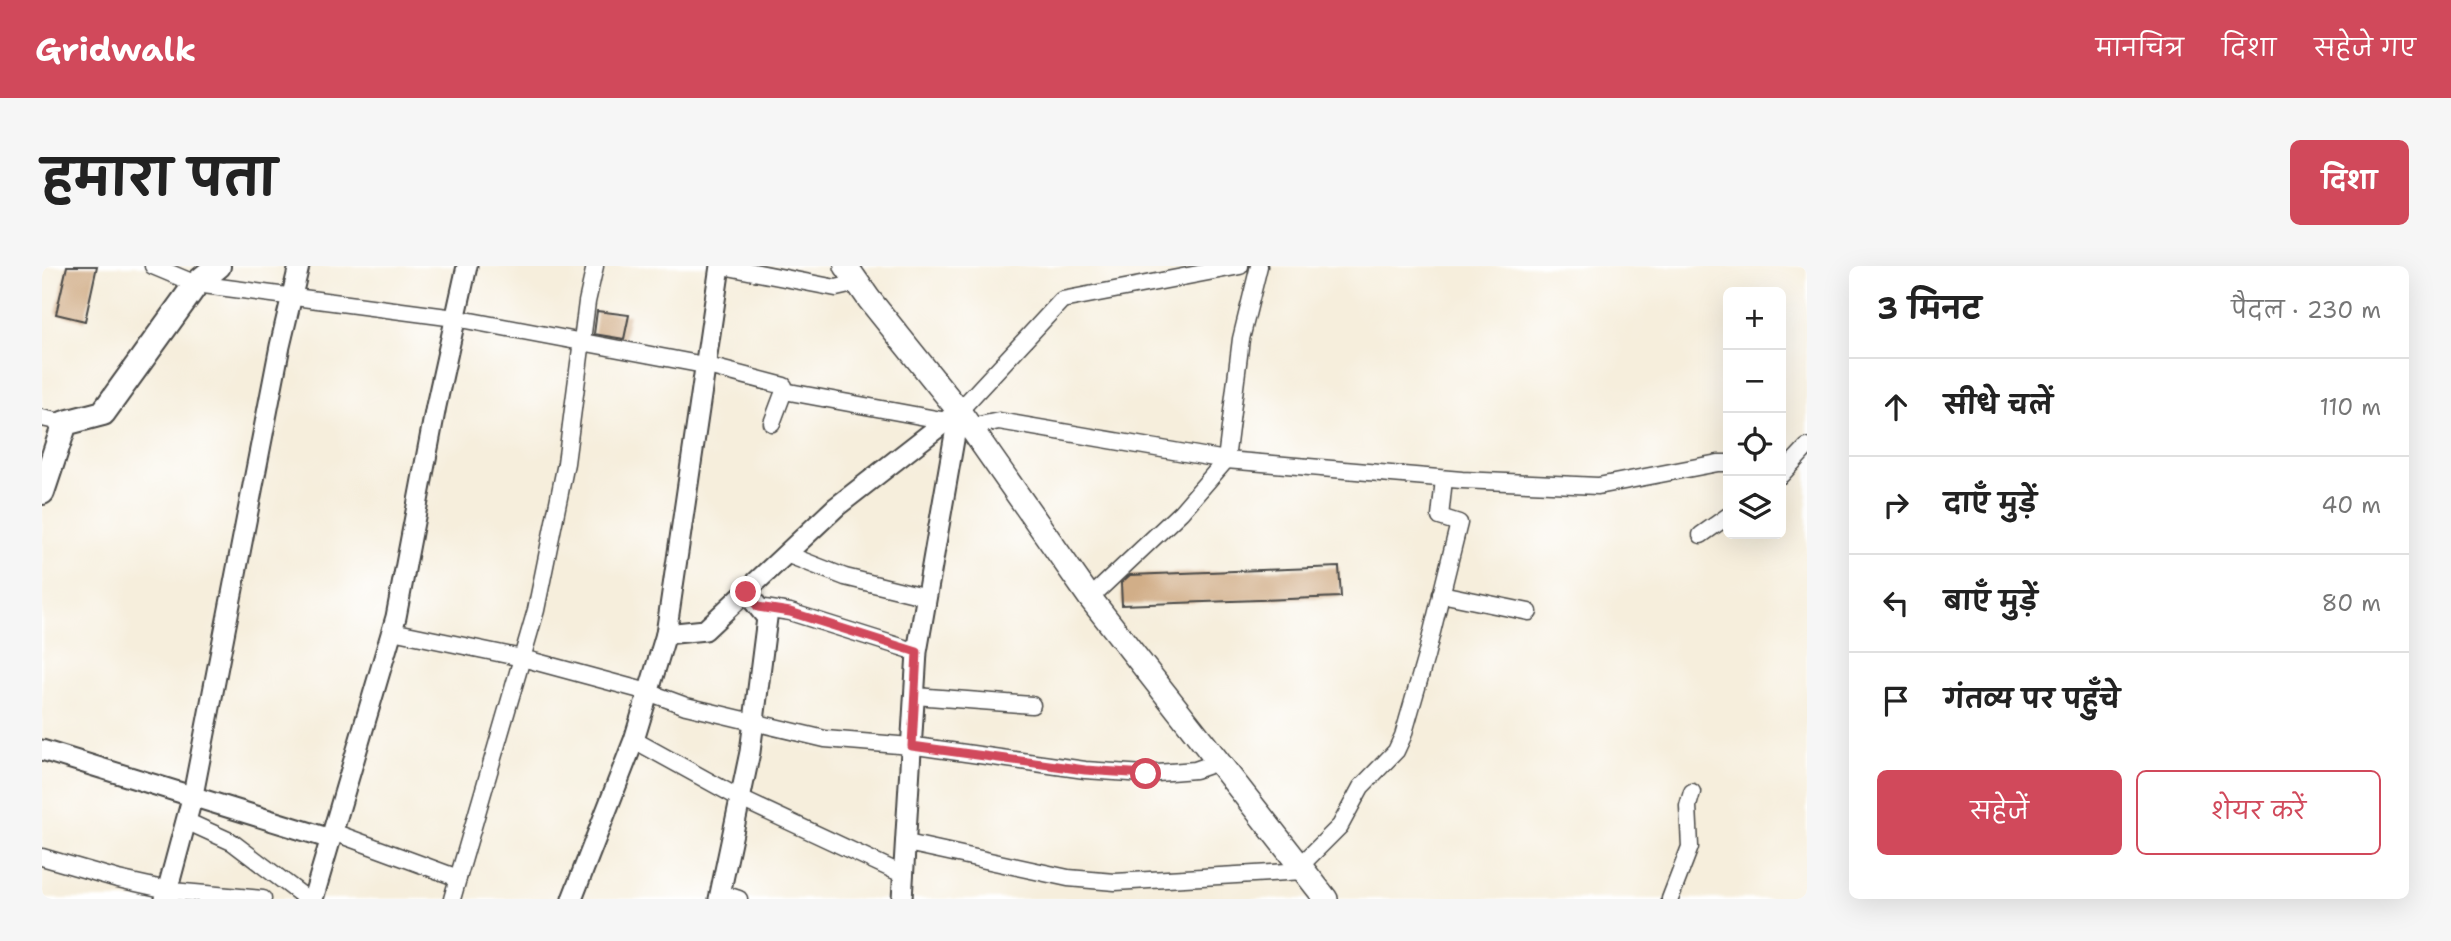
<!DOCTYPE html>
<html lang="hi">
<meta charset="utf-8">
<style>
body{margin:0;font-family:"Shantell Sans","Playpen Sans Deva",sans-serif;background:#f6f6f6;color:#222}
.controls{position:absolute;right:21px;top:21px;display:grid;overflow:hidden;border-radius:10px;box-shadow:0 7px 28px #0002}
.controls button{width:63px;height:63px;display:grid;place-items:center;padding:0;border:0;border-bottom:2px solid #e0e0e0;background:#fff;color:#222;font:35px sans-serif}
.stop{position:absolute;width:21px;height:21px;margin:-16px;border:5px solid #d1495b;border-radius:50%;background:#fff}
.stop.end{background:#d1495b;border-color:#fff;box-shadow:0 2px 7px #0008}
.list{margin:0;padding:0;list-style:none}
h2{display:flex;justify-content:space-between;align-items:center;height:91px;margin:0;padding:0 28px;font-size:30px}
h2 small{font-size:23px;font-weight:400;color:#767676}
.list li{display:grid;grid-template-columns:46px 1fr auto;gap:21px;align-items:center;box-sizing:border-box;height:98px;padding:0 28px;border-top:2px solid #e0e0e0}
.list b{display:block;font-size:26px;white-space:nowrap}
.list em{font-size:23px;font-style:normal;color:#767676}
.actions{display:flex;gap:14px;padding:21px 28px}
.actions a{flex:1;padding:16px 0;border:2px solid #d1495b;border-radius:10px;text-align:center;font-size:24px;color:#d1495b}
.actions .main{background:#d1495b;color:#fff}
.icon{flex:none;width:38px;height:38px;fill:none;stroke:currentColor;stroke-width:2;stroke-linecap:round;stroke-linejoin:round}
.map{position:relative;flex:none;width:1765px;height:633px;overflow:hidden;border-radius:10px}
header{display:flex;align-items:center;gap:42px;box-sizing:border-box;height:98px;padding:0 35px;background:#d1495b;color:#fff}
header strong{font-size:33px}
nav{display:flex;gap:38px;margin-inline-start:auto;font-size:24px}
.intro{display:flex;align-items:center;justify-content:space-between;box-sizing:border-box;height:168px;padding:0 42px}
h1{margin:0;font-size:49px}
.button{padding:18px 32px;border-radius:10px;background:#d1495b;color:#fff;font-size:24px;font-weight:700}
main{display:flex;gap:42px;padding:0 42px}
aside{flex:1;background:#fff;border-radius:10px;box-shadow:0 7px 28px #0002}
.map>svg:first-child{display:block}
.building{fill:#d1ae88}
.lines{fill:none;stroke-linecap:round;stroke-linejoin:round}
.minor-casing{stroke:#494846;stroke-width:19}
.tertiary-casing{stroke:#494846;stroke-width:23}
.secondary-casing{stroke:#494846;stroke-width:26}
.primary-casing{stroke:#494846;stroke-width:28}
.minor{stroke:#fff;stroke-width:16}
.tertiary{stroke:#fff;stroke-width:19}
.secondary{stroke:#fff;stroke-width:23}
.primary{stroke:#fff;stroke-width:24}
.route{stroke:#d1495b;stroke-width:9}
</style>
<header>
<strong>Gridwalk</strong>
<nav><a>मानचित्र</a><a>दिशा</a><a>सहेजे गए</a></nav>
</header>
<div class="intro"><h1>हमारा पता</h1><a class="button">दिशा</a></div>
<main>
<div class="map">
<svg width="1765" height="633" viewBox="0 0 1765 633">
<rect width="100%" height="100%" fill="#fff"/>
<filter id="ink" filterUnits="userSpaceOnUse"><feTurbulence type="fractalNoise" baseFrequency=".0143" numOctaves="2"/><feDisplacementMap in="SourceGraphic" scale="14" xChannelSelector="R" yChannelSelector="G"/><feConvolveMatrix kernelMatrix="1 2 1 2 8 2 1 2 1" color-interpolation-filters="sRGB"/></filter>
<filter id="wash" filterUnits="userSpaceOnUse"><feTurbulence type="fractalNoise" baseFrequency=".00686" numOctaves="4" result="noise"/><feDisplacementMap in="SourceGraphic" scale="28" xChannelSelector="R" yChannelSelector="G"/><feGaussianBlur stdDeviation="1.57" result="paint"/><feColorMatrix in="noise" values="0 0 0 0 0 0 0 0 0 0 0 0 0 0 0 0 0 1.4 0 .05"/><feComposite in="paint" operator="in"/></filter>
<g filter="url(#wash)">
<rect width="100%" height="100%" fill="#f6eedc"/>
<g id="blocks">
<g class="building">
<path d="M25 0H55L43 55 14 48Z"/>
<path d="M555 45 587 49 582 73 552 68Z"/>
<path d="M1297 301 1299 331 1080 339 1079 317 1088 309Z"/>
</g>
</g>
</g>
<g filter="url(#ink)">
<use href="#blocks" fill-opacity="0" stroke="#494846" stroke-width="2"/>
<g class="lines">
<g class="minor-casing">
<g id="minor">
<path d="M111 0 154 18 413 52 662 99 742 120"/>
<path d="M681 0 794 22 816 17"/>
<path d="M917 145 1020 34 1198 0"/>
<path d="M0 152 23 157"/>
<path d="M730 157 742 125 905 155"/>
<path d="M928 161 957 155 1184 194 1420 214 1556 220 1676 197H1686"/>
<path d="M1739 209 1765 181"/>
<path d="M1659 269 1686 250"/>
<path d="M744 288 803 311 885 331"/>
<path d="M1399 328 1487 346"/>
<path d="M1048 332 1139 246 1184 194 1199 73 1217 0"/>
<path d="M716 341 748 346 875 386"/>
<path d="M350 365 480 392 606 426 644 440 783 473 881 481 1043 504 1103 508 1153 504 1176 496"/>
<path d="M873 430 990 439"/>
<path d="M592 474 699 533 862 609"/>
<path d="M144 555 190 576 265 633"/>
<path d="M291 566 416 612"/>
<path d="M865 577 1026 612 1073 616 1262 605"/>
<path d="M0 591 76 613 130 625 221 633"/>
<path d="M1258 600 1298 560 1319 521 1354 485 1361 470 1384 390 1417 257 1398 251 1402 213"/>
<path d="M679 627 697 633"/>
<path d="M410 633 494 344 524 197 545 36 553 0"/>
<path d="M1628 633 1648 581 1646 540 1650 526"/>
</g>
</g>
<g class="tertiary-casing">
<g id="tertiary">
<path d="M624 368 678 0"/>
<path d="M0 484 289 573"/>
<path d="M123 633 151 529 238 80 257 0"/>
<path d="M271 633 354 351 394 140 425 0"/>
<path d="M530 633 592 474 624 368 663 364 794 241 917 145"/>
<path d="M677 633 708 486 725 352 704 326"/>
<path d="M860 633 875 386 917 145"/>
</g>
</g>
<g class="secondary-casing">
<path id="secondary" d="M804 0 827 33 917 145 1048 332 1284 633"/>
</g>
<g class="primary-casing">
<path id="primary" d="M0 226 23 157 61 147 154 18 176 0"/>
</g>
<use href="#minor" class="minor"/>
<use href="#tertiary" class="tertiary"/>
<use href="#secondary" class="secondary"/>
<use href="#primary" class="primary"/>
</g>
</g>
<g class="lines" filter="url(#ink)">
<path class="route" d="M704 326 716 341 748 346 875 386 870 480 1043 504 1104 508"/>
</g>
</svg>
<div class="controls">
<button>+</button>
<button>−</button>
<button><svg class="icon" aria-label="locate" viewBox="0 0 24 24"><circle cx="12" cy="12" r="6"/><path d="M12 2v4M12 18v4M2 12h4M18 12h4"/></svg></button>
<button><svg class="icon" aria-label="layers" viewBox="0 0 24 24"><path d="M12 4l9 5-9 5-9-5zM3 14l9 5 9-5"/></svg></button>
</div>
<div class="stop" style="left:1104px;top:508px"></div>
<div class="stop end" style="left:704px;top:326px"></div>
</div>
<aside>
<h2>3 मिनट<small>पैदल · 230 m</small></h2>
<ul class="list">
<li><svg class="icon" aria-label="ahead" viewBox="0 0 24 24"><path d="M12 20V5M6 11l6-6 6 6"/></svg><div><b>सीधे चलें</b></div><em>110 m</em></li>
<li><svg class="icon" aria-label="right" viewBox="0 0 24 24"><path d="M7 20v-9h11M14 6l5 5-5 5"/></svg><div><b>दाएँ मुड़ें</b></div><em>40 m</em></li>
<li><svg class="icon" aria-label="left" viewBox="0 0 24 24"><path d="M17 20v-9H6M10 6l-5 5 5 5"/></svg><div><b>बाएँ मुड़ें</b></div><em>80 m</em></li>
<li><svg class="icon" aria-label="arrive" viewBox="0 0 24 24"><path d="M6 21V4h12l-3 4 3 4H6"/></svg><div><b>गंतव्य पर पहुँचे</b></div></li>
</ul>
<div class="actions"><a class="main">सहेजें</a><a>शेयर करें</a></div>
</aside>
</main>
